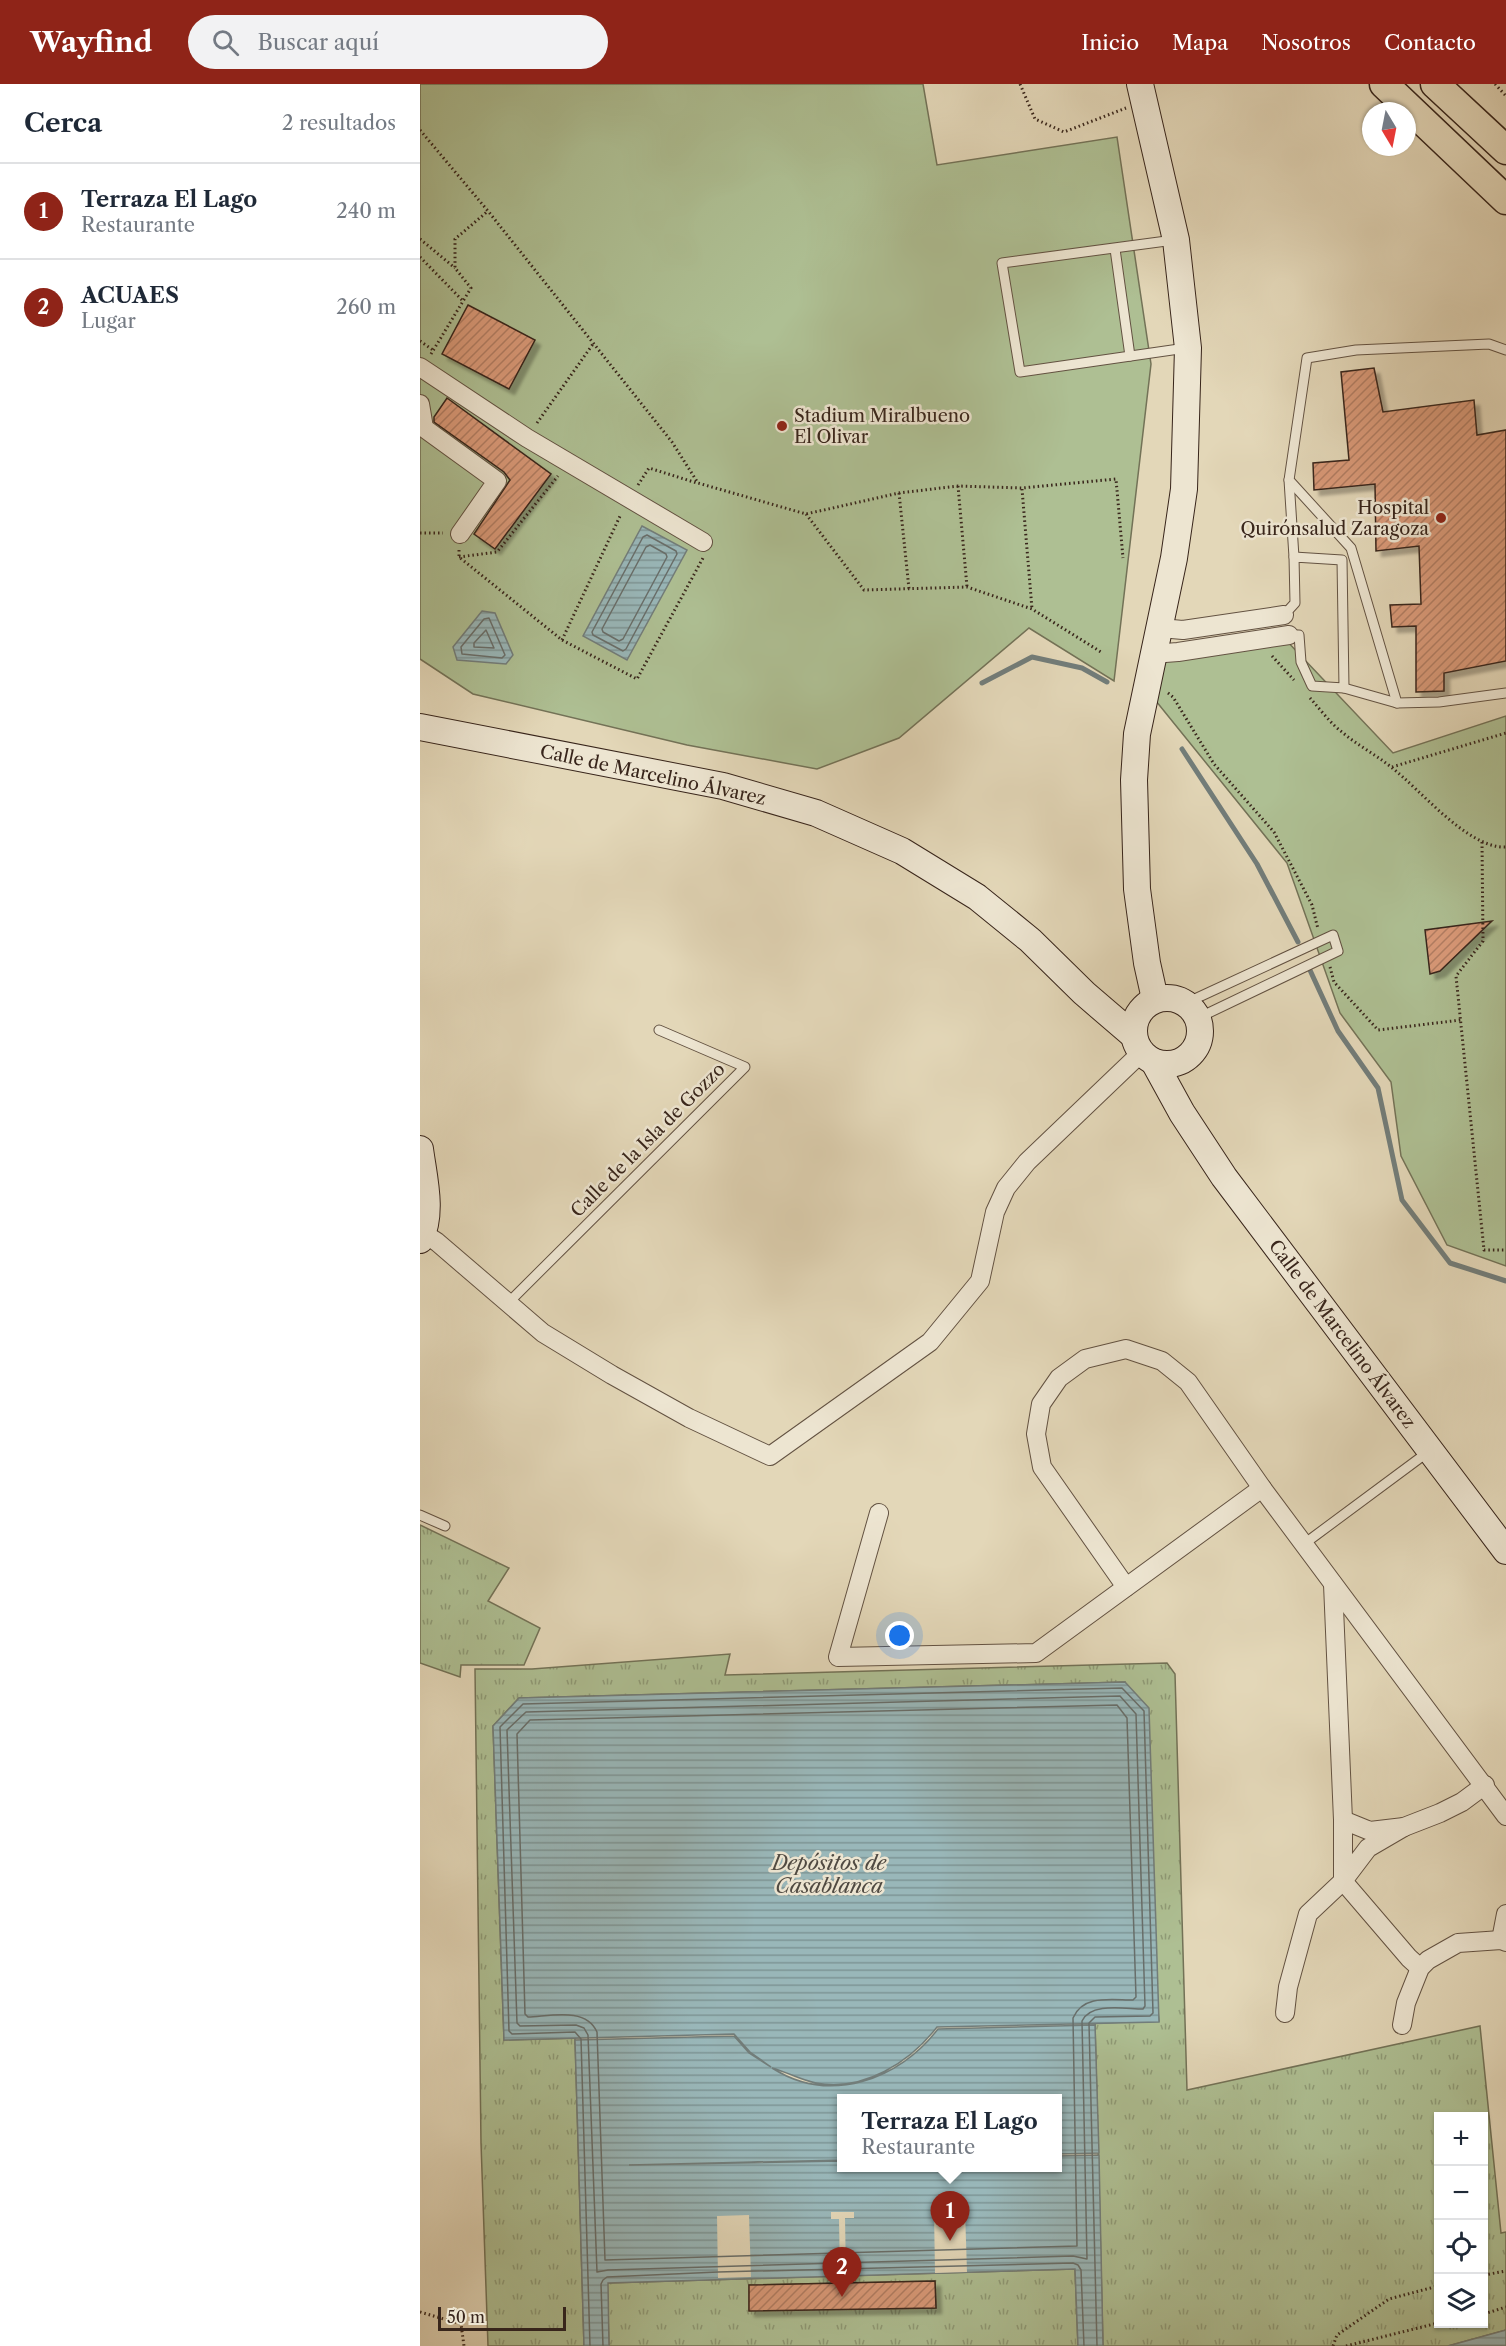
<!DOCTYPE html>
<html lang="es">
<meta charset="utf-8">
<style>
body{margin:0;font-family:"Libre Caslon Text",serif;background:#f2f2f3;color:#1f2937}
.controls{position:absolute;right:18px;bottom:18px;display:grid;overflow:hidden;border-radius:0px;box-shadow:0 2px 4px #0004}
.controls button{width:54px;height:54px;display:grid;place-items:center;padding:0;border:0;border-bottom:2px solid #e0e1e3;background:#fff;color:#1f2937;font:30px sans-serif}
.compass{position:absolute;left:942px;top:18px;width:54px;height:54px;border-radius:50%;background:#fff;box-shadow:0 2px 4px #0004;rotate:170deg}
.scale{position:absolute;left:18px;bottom:15px;width:128px;box-sizing:border-box;padding-left:6px;border:3px solid #38251b;border-top:0;font-size:16px;line-height:21px;white-space:nowrap;color:#38251b;-webkit-text-stroke:4px #ede5d1;paint-order:stroke}
.you{position:absolute;left:480px;top:1552px;width:21px;height:21px;margin:-15px;border:4px solid #fff;border-radius:50%;background:#1a73e8;box-shadow:0 0 0 9px #1a73e833}
.badge{display:grid;place-items:center;width:39px;height:39px;border-radius:50%;background:#8f2418;color:#fff;font-size:20px;font-weight:700}
.pin{position:absolute;translate:-50% -50px;filter:drop-shadow(0 2px 3px #0008)}
.pin::after{content:'';position:absolute;top:32px;width:21px;height:18px;background:inherit;clip-path:polygon(0 0,100% 0,50% 100%)}
.popup{position:absolute;left:417px;top:2010px;width:225px;height:78px;box-sizing:border-box;display:grid;place-content:center;border-radius:0px;background:#fff;filter:drop-shadow(0 2px 4px #0005);font-size:20px;white-space:nowrap;color:#747a83}
.popup b{font-size:22px;color:#1f2937}
.popup::after{content:'';position:absolute;left:50%;top:100%;margin-left:-12px;border:12px solid transparent;border-top-color:#fff}
.list{margin:0;padding:0;list-style:none}
h2{display:flex;justify-content:space-between;align-items:center;height:78px;margin:0;padding:0 24px;font-size:26px}
h2 small{font-size:20px;font-weight:400;color:#747a83}
.list li{display:grid;grid-template-columns:39px 1fr auto;gap:18px;align-items:center;box-sizing:border-box;height:96px;padding:0 24px;border-top:2px solid #e0e1e3}
.list b{display:block;font-size:22px;white-space:nowrap}
.list p{margin:0;font-size:20px;white-space:nowrap;color:#747a83}
.list em{font-size:20px;font-style:normal;color:#747a83}
.icon{flex:none;width:33px;height:33px;fill:none;stroke:currentColor;stroke-width:2;stroke-linecap:round;stroke-linejoin:round}
.map{position:relative;flex:none;width:1086px;height:2262px;overflow:hidden}
header{display:flex;align-items:center;gap:36px;box-sizing:border-box;height:84px;padding:0 30px;background:#8f2418;color:#fff}
header strong{font-size:28px}
nav{display:flex;gap:33px;margin-inline-start:auto;font-size:21px}
.search{width:420px;height:54px;background:#f2f2f3;display:flex;align-items:center;gap:15px;box-sizing:border-box;padding:0 21px;border-radius:33px;color:#747a83;font-size:22px}
main{display:flex}
aside{flex:1;background:#fff}
.map>svg:first-child{display:block}
.grass{fill:url(#grass-tufts);stroke:#737257;stroke-width:1.5;fill-rule:evenodd}
.pitch{fill:#aebf93;stroke:#737257;stroke-width:1.5}
.water{fill:url(#water-rules);stroke:#727d7a;stroke-width:1.5}
.pier{fill:#e3d7b8}
.lines{fill:none;stroke-linecap:round;stroke-linejoin:round}
.shore{stroke:#686e6a;stroke-width:1.5}
.stream{stroke:#727d7a;stroke-width:5}
.building{fill:url(#building-hatch);stroke:#38251b;stroke-width:1.5;filter:url(#shadow)}
.lane-casing{stroke:#635242;stroke-width:11}
.street-casing{stroke:#635242;stroke-width:20}
.secondary-casing{stroke:#38251b;stroke-width:28}
.primary-casing{stroke:#38251b;stroke-width:31}
.path{stroke:#38251b;stroke-width:3;stroke-dasharray:1.5 3;stroke-linecap:butt}
.lane{stroke:#ede5d1;stroke-width:9}
.street{stroke:#ede5d1;stroke-width:18}
.secondary{stroke:#ede5d1;stroke-width:26}
.primary{stroke:#e3d7b8;stroke-width:28}
.poi-dot{fill:#8f2418;stroke:#ede5d1;stroke-width:2}
.labels{text-anchor:middle;dominant-baseline:central;stroke-width:5;stroke-linejoin:round;paint-order:stroke}
.poi-label{font-size:18px;fill:#38251b;stroke:#ede5d1;text-anchor:start}
.street-label{font-size:18px;fill:#38251b;stroke:#ede5d1}
.water-label{font-size:20px;font-style:italic;fill:#504a42;stroke:#ede5d1}
</style>
<header>
<strong>Wayfind</strong>
<div class="search"><svg class="icon" aria-label="search" viewBox="0 0 24 24"><circle cx="10" cy="10" r="6"/><path d="M15 15l6 6"/></svg>Buscar aquí</div>
<nav><a>Inicio</a><a>Mapa</a><a>Nosotros</a><a>Contacto</a></nav>
</header>
<main>
<aside>
<h2>Cerca<small>2 resultados</small></h2>
<ul class="list">
<li><span class="badge">1</span><div><b>Terraza El Lago</b><p>Restaurante</p></div><em>240 m</em></li>
<li><span class="badge">2</span><div><b>ACUAES</b><p>Lugar</p></div><em>260 m</em></li>
</ul>
</aside>
<div class="map">
<svg width="1086" height="2262" viewBox="0 0 1086 2262">
<defs>
<pattern id="grass-tufts" width="24" height="20" patternUnits="userSpaceOnUse" patternTransform="scale(1.5)"><rect width="24" height="20" fill="#aebf93"/><path d="M3 7l-1-3M5 7V3M7 7l1-3M15 17l-1-3M17 17v-4M19 17l1-3" fill="none" stroke="#8f9b77"/></pattern>
<pattern id="water-rules" width="6" height="5" patternUnits="userSpaceOnUse" patternTransform="scale(1.5)"><rect width="6" height="5" fill="#99b7b9"/><path d="M0 2.5h6" fill="none" stroke="#7e9596"/></pattern>
<pattern id="building-hatch" width="6" height="6" patternUnits="userSpaceOnUse" patternTransform="scale(1.5)"><rect width="6" height="6" fill="#d99978"/><path d="M-1 1l2-2M0 6l6-6M5 7l2-2" fill="none" stroke="#b17d62"/></pattern>
<filter id="shadow"><feDropShadow dx="5.5" dy="5.5" stdDeviation="1.5" flood-color="#0004"/></filter>
</defs>
<rect width="100%" height="100%" fill="#e3d7b8"/>
<filter id="stains"><feTurbulence type="fractalNoise" baseFrequency=".00333" numOctaves="4"/><feColorMatrix values="0 0 0 0 .2 0 0 0 0 .09 0 0 0 0 .02 0 0 0 .5 -.17"/></filter>
<radialGradient id="worn" r=".72"><stop offset=".6" stop-color="#630" stop-opacity="0"/><stop offset="1" stop-color="#630" stop-opacity=".3"/></radialGradient>
<g class="grass">
<path d="M0 1441 89 1484 68 1517 120 1544 104 1581H41L40 1593 0 1579Z"/>
<path d="M310 1570 305 1591 747 1579 755 1590 767 2006 1060 1942 1081 2149 1086 2148V2246L1028 2262H683L675 1939 739 1937 705 1598 99 1614 73 1642 84 1956 155 1954 164 2262H68L61 2059 55 1585H112ZM1018 2032H1064V2240H1018Z"/>
<path d="M655 2185 658 2262H189L187 2199ZM515 2197 516 2224 329 2226V2201Z"/>
</g>
<g class="pitch">
<path d="M0 0H503L517 81 697 53 731 280 694 597 609 544 479 654 397 685 267 661 53 610 0 575Z"/>
<path d="M864 554 973 669 1086 632V1182L1027 1161 981 1072 971 998 920 929 867 779 719 596 725 572Z"/>
</g>
<g class="water">
<path d="M222 442 267 466 207 576 163 552Z"/>
<path d="M62 527 75 529 93 571 86 580 37 576 33 563Z"/>
<path d="M705 1598 729 1624 739 1938 517 1943C490 1978 444 2008 396 1999 381 1996 367 1988 352 1984 410 2021 479 1996 518 1945L675 1941 679 2069 638 2070V2014H422V2076L209 2081 422 2077V2084H638V2072L679 2071 683 2262H658L655 2185 188 2199 189 2262H164L155 1956 314 1952 329 1969 351 1983 330 1968 314 1950 84 1956 73 1642 99 1614Z"/>
<path d="M1086 2246V2262H1028Z"/>
</g>
<g class="pier">
<path d="M545 2126 547 2188 515 2189 514 2127Z"/>
<path d="M411 2128H434V2134H425L426 2191H420L419 2135H411Z"/>
<path d="M329 2131 331 2193 298 2194 297 2132Z"/>
</g>
<g class="lines">
<g class="shore">
<path d="M227 451 256 467 257 470 206 565 203 567 173 551 172 548 223 453Z"/>
<path d="M230 461 246 470 247 473 203 555 199 557 183 548 182 545 226 463Z"/>
<path d="M69 534 85 571 82 574 42 570 41 563 64 535Z"/>
<path d="M66 546 74 564 54 563V559Z"/>
<path d="M700 1612 716 1630 725 1922 723 1925C705 1925 671 1918 662 1937L667 2175 653 2172 188 2186 177 2188 168 1951 164 1944 156 1941 100 1942 97 1939 87 1646 106 1628Z"/>
<path d="M697 1621 707 1634 716 1913 713 1916C692 1916 663 1910 653 1934L657 2162 185 2176 177 1948C166 1923 131 1932 108 1933L105 1930 97 1650 110 1636Z"/>
<path d="M170 2262 161 1955 155 1948 92 1950 89 1947 80 1643 103 1620 702 1604 724 1627 733 1929 730 1932 675 1933 669 1939 677 2262"/>
<path d="M183 2262 181 2200 183 2196 187 2193 298 2188 653 2179 658 2181 661 2186 664 2262"/>
</g>
<g class="stream">
<path d="M562 599 612 573 662 584 687 598"/>
<path d="M762 665 837 780 878 858"/>
<path d="M889 884 918 947 958 1004 982 1116 1030 1179 1086 1197"/>
</g>
</g>
<g class="building">
<path d="M48 221 115 256 89 305 22 270Z"/>
<path d="M954 284 963 328 1054 316 1057 351 1086 346V577L1024 589V607L996 608V542L972 543 970 521 1001 520 999 462 956 467 955 400 894 406 893 379 929 376 921 288Z"/>
<path d="M27 314 131 390 75 465 54 450 90 396 84 388 14 338V333Z"/>
<path d="M1072 837 1020 887 1010 890 1005 846Z"/>
<path d="M515 2197 516 2224 329 2227V2201Z"/>
</g>
<g class="lines">
<g class="lane-casing">
<g id="lane">
<path d="M754 156 582 179 600 288 766 264"/>
<path d="M695 165 710 272"/>
<path d="M1086 266 1069 260 936 266 887 274 869 396 931 464 977 619 1019 618 1086 609"/>
<path d="M869 396 874 473"/>
<path d="M864 531 875 519 874 473 922 476 924 604 892 602 881 578 879 551H869"/>
<path d="M924 604 977 619"/>
<path d="M766 919 913 851 918 867 778 934"/>
<path d="M88 1219 325 983 239 946"/>
<path d="M0 1431 25 1442"/>
<path d="M884 1460 1008 1368"/>
</g>
</g>
<g class="street-casing">
<g id="street">
<path d="M0 283 107 354 283 458"/>
<path d="M0 320 4 344 77 397 40 450"/>
<path d="M740 544 763 546 864 531"/>
<path d="M732 570 758 568 869 551"/>
<path d="M0 1147 17 1158 123 1249 192 1291 269 1334 350 1372 510 1258 560 1197 575 1128 586 1104 607 1078 721 969"/>
<path d="M459 1429 418 1573 616 1569 842 1404"/>
<path d="M913 1500 923 1736V1797L989 1874 1000 1884"/>
<path d="M706 1503 622 1383 616 1350 621 1320 639 1294 665 1275 706 1265 742 1277 768 1298 842 1404 1086 1732"/>
<path d="M923 1736 950 1747 984 1743 1020 1729 1042 1718 1065 1701"/>
<path d="M1081 1856 1086 1830"/>
<path d="M865 1929 868 1903 888 1830 923 1797 948 1764 984 1743"/>
<path d="M982 1941 986 1919 1000 1884 1008 1876 1038 1859 1081 1856 1086 1858"/>
</g>
</g>
<g class="secondary-casing">
<g id="secondary">
<path d="M720 0 756 156 768 264 764 405 754 474 717 650 714 696 717 805 727 879 735 915"/>
<path d="M0 643 303 702 396 729 482 767 557 813 610 856 664 909 714 952"/>
<circle cx="747" cy="947" r="33"/>
<path d="M734 978 762 1029 804 1093 1086 1467"/>
<path d="M0 1065C4 1095 13 1128 0 1156"/>
</g>
</g>
<g class="primary-casing">
<g id="primary">
<path d="M964 0 1086 116"/>
<path d="M1015 0 1086 66"/>
</g>
</g>
<g class="path">
<path d="M600 0 615 35 644 48 706 24"/>
<path d="M1075 0 1086 12"/>
<path d="M0 46 68 127 252 358 278 399 386 430 479 409 538 402 602 404 696 395 703 474"/>
<path d="M0 155 35 184"/>
<path d="M0 173 43 217"/>
<path d="M0 257 13 266"/>
<path d="M11 270 51 204 35 184V155L68 127"/>
<path d="M117 339 173 260"/>
<path d="M218 401 229 384 277 399"/>
<path d="M538 402 547 503"/>
<path d="M602 405 612 525"/>
<path d="M479 409 489 505"/>
<path d="M386 430 444 506 547 503 612 525 681 568"/>
<path d="M0 449H23"/>
<path d="M39 466V473L142 556 217 595 283 474"/>
<path d="M39 473 77 468 138 392"/>
<path d="M142 556 201 430"/>
<path d="M852 572 874 596"/>
<path d="M748 609 753 613 794 680 854 748 892 821 898 845"/>
<path d="M890 614C900 625 910 639 922 648 937 661 955 670 971 683 1000 705 1048 765 1086 763"/>
<path d="M972 683 1086 649"/>
<path d="M1062 758 1063 857 1036 892 1064 1166H1086"/>
<path d="M910 883 914 898 958 946 1041 936"/>
<path d="M1064 2191 1086 2187"/>
<path d="M0 2228 41 2240 44 2262"/>
<path d="M1064 2230 1086 2223"/>
<path d="M913 2262 917 2251 969 2215 1018 2202"/>
<path d="M926 2262 1018 2239"/>
</g>
<use href="#lane" class="lane"/>
<use href="#street" class="street"/>
<use href="#secondary" class="secondary"/>
<use href="#primary" class="primary"/>
</g>
<g class="poi-dot">
<circle cx="362" cy="342" r="6"/>
<circle cx="1021" cy="434" r="6"/>
</g>
<g class="labels">
<g class="poi-label">
<text x="374" y="332">Stadium Miralbueno<tspan x="374" dy="21">El Olivar</tspan></text>
<text x="1009" y="424" text-anchor="end">Hospital<tspan x="1009" dy="21">Quirónsalud Zaragoza</tspan></text>
</g>
<g class="street-label">
<text transform="translate(233 691) rotate(12)">Calle de Marcelino Álvarez</text>
<text transform="translate(228 1056) rotate(-45)">Calle de la Isla de Gozzo</text>
<text transform="translate(922 1250) rotate(53)">Calle de Marcelino Álvarez</text>
</g>
<g class="water-label">
<text x="409" y="1779">Depósitos de<tspan x="409" dy="23">Casablanca</tspan></text>
</g>
</g>
<rect width="100%" height="100%" filter="url(#stains)"/>
<rect width="100%" height="100%" fill="url(#worn)"/>
</svg>
<div class="controls">
<button>+</button>
<button>−</button>
<button><svg class="icon" aria-label="locate" viewBox="0 0 24 24"><circle cx="12" cy="12" r="6"/><path d="M12 2v4M12 18v4M2 12h4M18 12h4"/></svg></button>
<button><svg class="icon" aria-label="layers" viewBox="0 0 24 24"><path d="M12 4l9 5-9 5-9-5zM3 14l9 5 9-5"/></svg></button>
</div>
<svg class="compass" viewBox="-18 -18 36 36"><path d="M0-13l5 13h-10z" fill="#e53935"/><path d="M0 13l5-13h-10z" fill="#747a83"/></svg>
<div class="scale">50 m</div>
<div class="you"></div>
<div class="pin badge" style="left:530px;top:2157px">1</div>
<div class="popup"><b>Terraza El Lago</b>Restaurante</div>
<div class="pin badge" style="left:422px;top:2213px">2</div>
</div>
</main>
